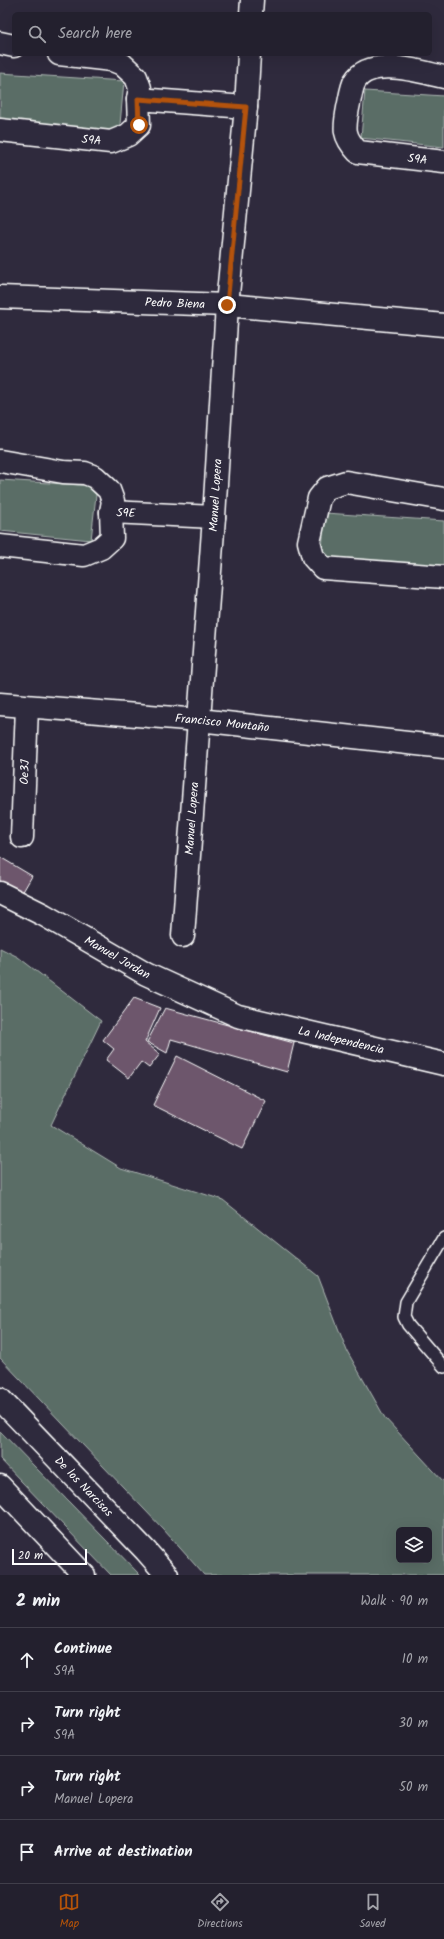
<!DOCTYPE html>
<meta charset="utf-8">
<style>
body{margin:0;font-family:Kalam,sans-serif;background:#2f2d3a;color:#f1f3f6}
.controls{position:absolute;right:12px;bottom:12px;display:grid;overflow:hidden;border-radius:6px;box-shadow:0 4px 16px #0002}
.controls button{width:36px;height:36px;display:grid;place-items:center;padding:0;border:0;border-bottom:1px solid #403e4a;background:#23202e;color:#f1f3f6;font:20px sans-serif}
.scale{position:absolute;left:12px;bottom:10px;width:75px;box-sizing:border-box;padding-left:4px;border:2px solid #fff;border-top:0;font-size:11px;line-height:14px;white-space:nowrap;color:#fff;-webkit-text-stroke:3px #2f2a3d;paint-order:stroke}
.stop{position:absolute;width:12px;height:12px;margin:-9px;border:3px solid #b45309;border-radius:50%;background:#fff}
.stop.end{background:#b45309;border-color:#fff;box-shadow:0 1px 4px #0008}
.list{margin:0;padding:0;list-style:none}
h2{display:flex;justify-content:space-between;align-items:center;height:52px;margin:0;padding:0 16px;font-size:17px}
h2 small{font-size:13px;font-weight:400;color:#a3a3aa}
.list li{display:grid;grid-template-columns:26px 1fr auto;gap:12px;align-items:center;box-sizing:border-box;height:64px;padding:0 16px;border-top:1px solid #403e4a}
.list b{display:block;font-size:15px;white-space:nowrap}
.list p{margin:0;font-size:13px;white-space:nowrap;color:#a3a3aa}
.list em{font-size:13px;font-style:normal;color:#a3a3aa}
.icon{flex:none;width:22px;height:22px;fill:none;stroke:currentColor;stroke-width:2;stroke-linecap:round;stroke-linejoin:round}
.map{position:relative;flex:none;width:444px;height:1575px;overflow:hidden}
.search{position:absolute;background:#23202e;box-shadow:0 4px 16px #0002;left:12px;right:12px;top:12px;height:44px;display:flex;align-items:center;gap:10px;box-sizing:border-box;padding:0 14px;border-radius:6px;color:#a3a3aa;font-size:15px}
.sheet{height:308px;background:#23202e}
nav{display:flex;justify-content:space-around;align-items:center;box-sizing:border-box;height:56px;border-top:1px solid #403e4a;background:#23202e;font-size:11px;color:#a3a3aa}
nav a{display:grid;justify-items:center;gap:2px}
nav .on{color:#b45309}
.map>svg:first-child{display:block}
.green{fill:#5a6d66;stroke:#acb6b2;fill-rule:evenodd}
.building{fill:#6d566c;stroke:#fff}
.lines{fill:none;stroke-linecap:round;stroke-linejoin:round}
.service-casing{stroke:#fff;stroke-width:14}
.minor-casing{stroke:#fff;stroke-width:25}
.primary-casing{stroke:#fff;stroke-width:25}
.service{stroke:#2f2a3d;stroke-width:11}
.minor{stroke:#2f2a3d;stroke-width:22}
.primary{stroke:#2f2a3d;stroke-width:22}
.route{stroke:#b45309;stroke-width:5}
.labels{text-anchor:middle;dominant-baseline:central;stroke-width:4;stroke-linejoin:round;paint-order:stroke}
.street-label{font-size:12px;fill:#fff;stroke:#2f2a3d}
</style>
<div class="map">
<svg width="444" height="1575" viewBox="0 0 444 1575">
<rect width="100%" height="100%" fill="#2f2a3d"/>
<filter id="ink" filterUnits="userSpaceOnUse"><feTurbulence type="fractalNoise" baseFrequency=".025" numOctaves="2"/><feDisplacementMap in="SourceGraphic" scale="8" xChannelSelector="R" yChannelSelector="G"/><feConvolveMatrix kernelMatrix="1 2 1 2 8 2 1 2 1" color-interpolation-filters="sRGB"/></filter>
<g filter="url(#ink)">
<g class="green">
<path d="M0 73 124 81 119 135 0 123Z"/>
<path d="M365 91 444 96V147L361 138Z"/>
<path d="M0 480 97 486 91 540 0 531Z"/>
<path d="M325 513 444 521V573L321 561Z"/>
<path d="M0 948 18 957 101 1021 51 1125 121 1168 223 1200 318 1276 347 1351 385 1418 444 1482V1575H204L164 1530 0 1358ZM399 1530H429V1560H399Z"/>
<path d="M0 1431 140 1575H111L0 1459Z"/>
</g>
<g class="building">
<path d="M0 857 32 876 21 895 0 882Z"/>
<path d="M134 998 160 1008 145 1042 160 1054 149 1068 141 1062 129 1078 106 1060 114 1049 103 1040Z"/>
<path d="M165 1008 294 1043 287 1072 171 1039 167 1053 147 1042Z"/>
<path d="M177 1056 266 1101 242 1149 153 1105Z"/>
</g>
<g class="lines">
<g class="service-casing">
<path id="service" d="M444 1238 406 1302 404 1317 408 1325 444 1367"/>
</g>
<g class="minor-casing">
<g id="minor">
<path d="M251 14 252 0"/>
<path d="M0 43 14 46"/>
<path d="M59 54 112 60 122 64 136 77 140 88 138 99"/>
<path id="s1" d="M444 77C420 72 371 56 355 81 351 88 350 100 348 108 344 129 343 136 358 152L444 162"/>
<path id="s2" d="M0 130 111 142 128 135 139 125 138 99 246 107"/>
<path id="s3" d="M0 297 227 305 444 325"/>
<path d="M0 461 63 472 85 473 95 477 109 490 113 501 111 512 112 538 101 548 84 555 0 546"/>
<path d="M444 499 346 482 327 488 319 498 309 542 313 557 323 568 444 577"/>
<path id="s4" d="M111 512 214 517"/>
<path id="s5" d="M0 704 199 720 444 747"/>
<path id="s6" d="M22 837 27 707"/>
<path id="s7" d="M0 893 44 915 146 974 238 1016 444 1064"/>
<path id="s8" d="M183 936 214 517 227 305 246 107 249 54"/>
</g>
</g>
<g class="primary-casing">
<g id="primary">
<path id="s9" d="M0 1399 146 1551 167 1575"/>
<path d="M0 1486 84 1575"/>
</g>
</g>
<use href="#service" class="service"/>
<use href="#minor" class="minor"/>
<use href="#primary" class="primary"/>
</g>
</g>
<g class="lines" filter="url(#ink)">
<path class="route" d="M139 125 138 99 246 107 227 305"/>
</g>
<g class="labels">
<g class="street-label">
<text stroke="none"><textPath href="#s2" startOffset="92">S9A</textPath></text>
<text stroke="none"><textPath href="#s1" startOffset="230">S9A</textPath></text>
<text stroke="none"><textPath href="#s3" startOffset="175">Pedro Biena</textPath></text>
<text stroke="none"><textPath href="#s8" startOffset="442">Manuel Lopera</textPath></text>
<text stroke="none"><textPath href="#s4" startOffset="15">S9E</textPath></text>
<text stroke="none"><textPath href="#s5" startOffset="223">Francisco Montaño</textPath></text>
<text stroke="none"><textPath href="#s6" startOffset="65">Oe3J</textPath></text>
<text stroke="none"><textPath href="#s8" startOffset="118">Manuel Lopera</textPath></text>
<text stroke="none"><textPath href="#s7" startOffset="134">Manuel Jordan</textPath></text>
<text stroke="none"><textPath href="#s7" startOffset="374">La Independencia</textPath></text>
<text stroke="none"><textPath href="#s9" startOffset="121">De los Narcisos</textPath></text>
</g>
</g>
</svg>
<div class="controls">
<button><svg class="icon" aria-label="layers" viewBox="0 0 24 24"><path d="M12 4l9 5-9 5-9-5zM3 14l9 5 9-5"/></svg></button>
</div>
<div class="scale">20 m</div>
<div class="stop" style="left:139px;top:125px"></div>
<div class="stop end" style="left:227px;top:305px"></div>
<div class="search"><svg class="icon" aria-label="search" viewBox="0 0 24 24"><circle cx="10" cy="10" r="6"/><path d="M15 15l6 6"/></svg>Search here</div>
</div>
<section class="sheet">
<h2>2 min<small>Walk · 90 m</small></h2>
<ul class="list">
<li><svg class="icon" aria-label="ahead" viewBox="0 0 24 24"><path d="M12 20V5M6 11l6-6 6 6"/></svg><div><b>Continue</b><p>S9A</p></div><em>10 m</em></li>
<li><svg class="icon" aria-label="right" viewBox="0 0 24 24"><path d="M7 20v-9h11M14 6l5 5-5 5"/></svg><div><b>Turn right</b><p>S9A</p></div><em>30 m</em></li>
<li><svg class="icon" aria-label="right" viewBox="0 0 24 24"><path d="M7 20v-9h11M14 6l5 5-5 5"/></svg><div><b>Turn right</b><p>Manuel Lopera</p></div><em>50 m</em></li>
<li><svg class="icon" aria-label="arrive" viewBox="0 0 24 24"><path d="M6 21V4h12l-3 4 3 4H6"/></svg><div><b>Arrive at destination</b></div></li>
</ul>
</section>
<nav>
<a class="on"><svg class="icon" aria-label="map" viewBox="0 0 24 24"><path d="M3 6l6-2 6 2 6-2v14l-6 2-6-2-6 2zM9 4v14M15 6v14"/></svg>Map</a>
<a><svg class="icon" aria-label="directions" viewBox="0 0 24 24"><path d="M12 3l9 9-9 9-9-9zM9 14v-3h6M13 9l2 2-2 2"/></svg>Directions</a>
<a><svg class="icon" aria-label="saved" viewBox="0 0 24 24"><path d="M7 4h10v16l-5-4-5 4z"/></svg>Saved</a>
</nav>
